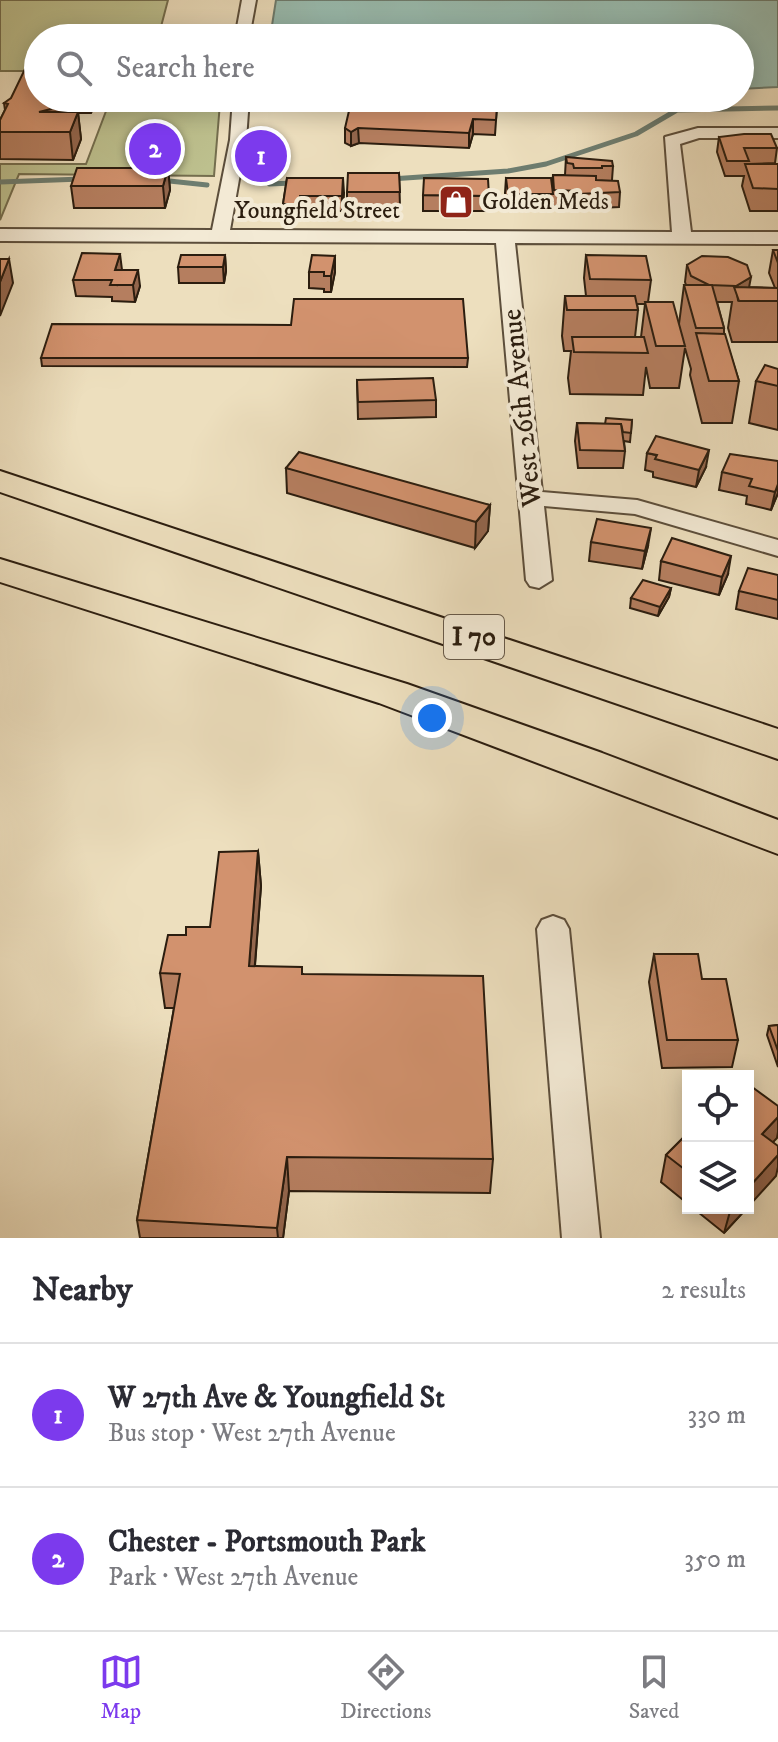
<!DOCTYPE html>
<meta charset="utf-8">
<style>
body{margin:0;font-family:"IM FELL DW Pica",serif;background:#f2f2f3;color:#2b2b33}
.controls{position:absolute;right:24px;bottom:24px;display:grid;overflow:hidden;border-radius:0px;box-shadow:0 4px 20px #0003}
.controls button{width:72px;height:72px;display:grid;place-items:center;padding:0;border:0;border-bottom:2px solid #e1e1e2;background:#fff;color:#2b2b33;font:40px sans-serif}
.you{position:absolute;left:432px;top:718px;width:28px;height:28px;margin:-20px;border:6px solid #fff;border-radius:50%;background:#1a73e8;box-shadow:0 0 0 12px #1a73e833}
.badge{display:grid;place-items:center;width:52px;height:52px;border-radius:50%;background:#7c3aed;color:#fff;font-size:26px;font-weight:700}
.pin{position:absolute;translate:-50% -50%;border:4px solid #fff;box-shadow:0 2px 8px #0006}
.list{margin:0;padding:0;list-style:none}
h2{display:flex;justify-content:space-between;align-items:center;height:104px;margin:0;padding:0 32px;font-size:34px}
h2 small{font-size:26px;font-weight:400;color:#7c7c81}
.list li{display:grid;grid-template-columns:52px 1fr auto;gap:24px;align-items:center;box-sizing:border-box;height:144px;padding:0 32px;border-top:2px solid #e1e1e2}
.list b{display:block;font-size:30px;white-space:nowrap}
.list p{margin:0;font-size:26px;white-space:nowrap;color:#7c7c81}
.list em{font-size:26px;font-style:normal;color:#7c7c81}
.icon{flex:none;width:44px;height:44px;fill:none;stroke:currentColor;stroke-width:2;stroke-linecap:round;stroke-linejoin:round}
.map{position:relative;flex:none;width:778px;height:1238px;overflow:hidden}
.search{position:absolute;background:#fff;box-shadow:0 4px 20px #0003;left:24px;right:24px;top:24px;height:88px;display:flex;align-items:center;gap:20px;box-sizing:border-box;padding:0 28px;border-radius:44px;color:#7c7c81;font-size:30px}
.sheet{height:392px;background:#fff}
nav{display:flex;justify-content:space-around;align-items:center;box-sizing:border-box;height:112px;border-top:2px solid #e1e1e2;background:#fff;font-size:22px;color:#7c7c81}
nav a{display:grid;justify-items:center;gap:4px}
nav .on{color:#7c3aed}
.map>svg:first-child{display:block}
.green{fill:#bdc08e;stroke:#746e4e;stroke-width:2}
.water{fill:#99bdb1;stroke:#6d7d70;stroke-width:2}
.lines{fill:none;stroke-linecap:round;stroke-linejoin:round}
.stream{stroke:#6d7d70;stroke-width:5}
.minor-casing{stroke:#5c4e3b;stroke-width:4}
.highway-casing{stroke:#2b1d0f;stroke-width:4}
.minor{fill:#f3ead5;fill-rule:evenodd}
.highway{fill:#eddfbe;fill-rule:evenodd}
.wall{fill:#b57e5f;stroke:#2b1d0f;stroke-width:2;fill-rule:evenodd}
.shaded-wall{fill:#93664d;stroke:#2b1d0f;stroke-width:2}
.building{fill:#d2926e;stroke:#2b1d0f;stroke-width:2}
.labels{text-anchor:middle;dominant-baseline:central;stroke-width:8;stroke-linejoin:round;paint-order:stroke}
.far-poi-label{font-size:24px;fill:#2b1d0f;stroke:#f3ead5;text-anchor:start}
.far-street-label{font-size:24px;fill:#2b1d0f;stroke:#f3ead5}
.shield{fill:#f3ead5;stroke:#675a4a;stroke-width:2}
.shield-label{font-size:26px;font-weight:bold;fill:#2b1d0f}
.street-label{font-size:28px;fill:#2b1d0f;stroke:#f3ead5}
</style>
<div class="map">
<svg width="778" height="1238" viewBox="0 0 778 1238">
<rect width="100%" height="100%" fill="#eddfbe"/>
<filter id="stains"><feTurbulence type="fractalNoise" baseFrequency=".0025" numOctaves="4"/><feColorMatrix values="0 0 0 0 .2 0 0 0 0 .09 0 0 0 0 .02 0 0 0 .5 -.17"/></filter>
<radialGradient id="worn" r=".72"><stop offset=".6" stop-color="#630" stop-opacity="0"/><stop offset="1" stop-color="#630" stop-opacity=".3"/></radialGradient>
<g class="green">
<path d="M0 0H168L158 38H38V71H0Z"/>
<path d="M111 98H205L220 103 214 176 19 174 0 220V164H86Z"/>
</g>
<path class="water" d="M276 0H778V87L740 89V38H270Z"/>
<g class="lines">
<g class="stream">
<path d="M608 98 613 102"/>
<path d="M391 179 508 171 546 164 636 134 677 110 778 108"/>
<path d="M160 180 207 185"/>
<path d="M0 182 82 179"/>
<path d="M269 184 293 183"/>
</g>
<g class="minor-casing">
<g id="minor">
<path d="M242 0H256L249 38H235Z"/>
<path d="M233 98H249L246 140 230 230 672 232 665 137 698 128H778V138H699L680 144 691 232H778V244L515 243 542 492 637 500 778 540V556L635 514 544 506 552 580 539 588 530 586 526 580 496 243 0 241V229L212 230 230 140Z"/>
<path d="M553 916 564 920 569 929 600 1238H562L537 929 542 920Z"/>
</g>
</g>
<g class="highway-casing">
<g id="highway">
<path d="M0 471 778 729V759L0 492Z"/>
<path d="M0 559 407 684 602 753 778 820V854L379 703 0 582Z"/>
</g>
</g>
<use href="#minor" class="minor"/>
<use href="#highway" class="highway"/>
</g>
<g class="wall">
<path d="M38 98H97L91 113H78L81 139 73 160 0 159V120L5 110 4 103Z"/>
<path d="M479 102 478 106H497L495 135 473 134 469 148 359 143 351 146 345 143V128Z"/>
<path d="M719 137 777 148 775 163 749 164H778V211H750L742 186 744 176H725L717 152Z"/>
<path d="M566 157 613 166 612 180 620 192 619 207 577 209V206H553V200L552 210H507L505 193 506 178 552 187 553 175H565Z"/>
<path d="M168 168 170 190 165 208H74L71 186Z"/>
<path d="M399 173 400 207H347V192Z"/>
<path d="M287 178 344 193 342 211H300L299 219H283V204Z"/>
<path d="M423 195 489 196 488 211H423Z"/>
<path d="M773 250H778V342H732L728 328 732 302H717L724 328V334L739 381 732 423H702L690 375 691 369 685 348 679 388H650L646 367 643 395 570 394 568 378 571 351H564L562 336 565 296H586L584 278 586 255 651 280 648 302 679 324 684 285H686L685 282 687 265 749 287 775 288 769 273ZM637 304H645L641 337H635L638 310Z"/>
<path d="M225 255 226 271 224 283H179L178 267Z"/>
<path d="M335 256V272L331 292H324V289L309 288V272Z"/>
<path d="M122 270 140 286 135 302 112 301V297L76 296 73 280Z"/>
<path d="M41 358H468L467 367 42 366Z"/>
<path d="M778 369V430L749 423 756 381Z"/>
<path d="M357 380 436 400V417L358 419Z"/>
<path d="M632 420 630 442 624 441 625 451 623 468H578L575 441 577 423 605 424Z"/>
<path d="M647 453 706 467 696 487 653 477V472L645 470Z"/>
<path d="M778 461V493L771 510 746 504 747 496 719 490 722 472Z"/>
<path d="M286 468 490 505 488 531 475 548 287 493Z"/>
<path d="M591 542 648 546 642 569 589 561Z"/>
<path d="M661 561 728 574 719 595 659 580Z"/>
<path d="M778 575V619L736 609 739 591Z"/>
<path d="M671 588 669 597 658 616 630 608 631 598Z"/>
<path d="M258 851 261 886 255 966 303 974 493 1159 490 1193 289 1191 283 1238H140L137 1220 174 1008H165L160 973 210 927Z"/>
<path d="M654 954 702 979 738 1040 732 1067 662 1068 649 982Z"/>
<path d="M778 1025V1067L767 1035 769 1026Z"/>
<path d="M688 1133V1204L661 1182 666 1155Z"/>
<path d="M693 1208H747L724 1233Z"/>
</g>
<g class="shaded-wall">
<path d="M60 98H65L67 119 39 112Z"/>
<path d="M90 98H97L91 113Z"/>
<path d="M477 98H489L479 102 475 120Z"/>
<path d="M78 112 81 139 73 160 70 132Z"/>
<path d="M473 119V134L469 148V133Z"/>
<path d="M358 128 359 143 351 146V132Z"/>
<path d="M168 168 170 190 165 208 163 186Z"/>
<path d="M343 178 344 193 342 211V196Z"/>
<path d="M120 254 122 270 117 286 115 270Z"/>
<path d="M225 255 226 271 224 283 223 267Z"/>
<path d="M335 256V272L331 292V276Z"/>
<path d="M9 259 13 283 0 316V282Z"/>
<path d="M138 270 140 286 135 302 133 285Z"/>
<path d="M751 277 748 293 738 300 736 286Z"/>
<path d="M709 450 706 467 696 487 699 470Z"/>
<path d="M778 484V493L771 510 775 492Z"/>
<path d="M490 505 488 531 475 548 476 522Z"/>
<path d="M651 528 648 546 642 569 645 551Z"/>
<path d="M731 556 728 574 719 595 722 577Z"/>
<path d="M671 588 669 597 658 616 660 607Z"/>
<path d="M258 851 261 886 252 1001 249 966Z"/>
<path d="M778 1117V1132L777 1138 755 1161 762 1134Z"/>
<path d="M778 1155V1167L776 1176 748 1207V1188Z"/>
<path d="M287 1157 289 1191 283 1238H278L277 1228Z"/>
<path d="M731 1208H747L724 1233Z"/>
</g>
<g class="building">
<path d="M25 69H38V98H60L51 109 39 112H78L70 132H0V120L8 104 4 103 11 98Z"/>
<path d="M352 98H477L476 106H497L496 120 473 119 469 133 358 128 351 132 345 128Z"/>
<path d="M744 134H771L777 148H744L749 161H727L719 137Z"/>
<path d="M566 157 612 161 613 166H602V168H574L573 164 567 163Z"/>
<path d="M745 164H778V189L753 188Z"/>
<path d="M77 168H168L163 186H71Z"/>
<path d="M348 173H399L400 192H347Z"/>
<path d="M553 175 596 176V180L618 181 620 192 578 194V191L554 190Z"/>
<path d="M287 178H343L342 196H300L299 204H283Z"/>
<path d="M424 178 488 179 489 196 423 195Z"/>
<path d="M506 178H551L553 194H508Z"/>
<path d="M773 250H778V263Z"/>
<path d="M82 253 120 254 115 270H138L133 285H110L112 280H73Z"/>
<path d="M181 255H225L223 267H178Z"/>
<path d="M312 255 335 256 331 276H324V272H309Z"/>
<path d="M586 255 646 256 651 280 590 279Z"/>
<path d="M702 256 728 257 747 265 751 277 736 286 709 285 691 276 687 265Z"/>
<path d="M0 259H9L0 282Z"/>
<path d="M684 285H712L724 328H696Z"/>
<path d="M734 287 778 288V301H739Z"/>
<path d="M565 296H635L638 310H567Z"/>
<path d="M294 299H463L468 358H41L52 324 291 325Z"/>
<path d="M645 302H673L685 346H656Z"/>
<path d="M696 333 725 334 739 381H709Z"/>
<path d="M572 337H644L648 353 574 352Z"/>
<path d="M765 365 778 369V386L756 381Z"/>
<path d="M433 378 436 400 358 402 357 380Z"/>
<path d="M606 418 632 420 631 433 623 432 621 424H605Z"/>
<path d="M577 423 621 424 625 451 580 450Z"/>
<path d="M656 436 709 450 699 470 655 459 657 455 647 453Z"/>
<path d="M299 452 490 505 476 522 286 468Z"/>
<path d="M730 454 778 461V484L775 492 749 486 752 479 722 472Z"/>
<path d="M597 519 651 528 645 551 591 542Z"/>
<path d="M672 538 731 556 722 577 661 561Z"/>
<path d="M748 568 778 575V600L739 591Z"/>
<path d="M643 580 671 588 660 607 631 598Z"/>
<path d="M258 851 249 966 302 967V974L483 976 493 1159 287 1157 277 1228 137 1220 180 974 160 973 168 935H186V927H210L219 852Z"/>
<path d="M654 954H698L702 979H726L738 1040H667Z"/>
<path d="M778 1025V1051L769 1026Z"/>
<path d="M748 1084 778 1106V1117L762 1134 778 1146V1155L748 1188Z"/>
<path d="M688 1133V1172L666 1155Z"/>
</g>
<defs>
<g id="shop-square" transform="scale(1.8)"><rect x="-9" y="-9" width="18" height="18" rx="4" fill="#8f2418" stroke="#f3ead5"/><path d="M-5-2.5h2.3a2.7 3.5 0 0 1 5.4 0H5L5.5 6h-11ZM-1.5-2.5h3a1.5 2.3 0 0 0-3 0Z" fill="#fff"/></g>
</defs>
<g fill-rule="evenodd">
<use href="#shop-square" x="456" y="202"/>
</g>
<g class="labels">
<g class="far-poi-label">
<text x="482" y="202">Golden Meds</text>
</g>
<g class="far-street-label">
<text x="317" y="211">Youngfield Street</text>
</g>
<rect class="shield" x="444" y="615" width="60" height="44" rx="6"/>
<g class="shield-label">
<text x="474" y="637">I 70</text>
</g>
<g class="street-label">
<text transform="translate(522 408) rotate(-96)">West 26th Avenue</text>
</g>
</g>
<rect width="100%" height="100%" filter="url(#stains)"/>
<rect width="100%" height="100%" fill="url(#worn)"/>
</svg>
<div class="controls">
<button><svg class="icon" aria-label="locate" viewBox="0 0 24 24"><circle cx="12" cy="12" r="6"/><path d="M12 2v4M12 18v4M2 12h4M18 12h4"/></svg></button>
<button><svg class="icon" aria-label="layers" viewBox="0 0 24 24"><path d="M12 4l9 5-9 5-9-5zM3 14l9 5 9-5"/></svg></button>
</div>
<div class="you"></div>
<div class="pin badge" style="left:261px;top:156px">1</div>
<div class="pin badge" style="left:155px;top:149px">2</div>
<div class="search"><svg class="icon" aria-label="search" viewBox="0 0 24 24"><circle cx="10" cy="10" r="6"/><path d="M15 15l6 6"/></svg>Search here</div>
</div>
<section class="sheet">
<h2>Nearby<small>2 results</small></h2>
<ul class="list">
<li><span class="badge">1</span><div><b>W 27th Ave &amp; Youngfield St</b><p>Bus stop · West 27th Avenue</p></div><em>330 m</em></li>
<li><span class="badge">2</span><div><b>Chester - Portsmouth Park</b><p>Park · West 27th Avenue</p></div><em>350 m</em></li>
</ul>
</section>
<nav>
<a class="on"><svg class="icon" aria-label="map" viewBox="0 0 24 24"><path d="M3 6l6-2 6 2 6-2v14l-6 2-6-2-6 2zM9 4v14M15 6v14"/></svg>Map</a>
<a><svg class="icon" aria-label="directions" viewBox="0 0 24 24"><path d="M12 3l9 9-9 9-9-9zM9 14v-3h6M13 9l2 2-2 2"/></svg>Directions</a>
<a><svg class="icon" aria-label="saved" viewBox="0 0 24 24"><path d="M7 4h10v16l-5-4-5 4z"/></svg>Saved</a>
</nav>
